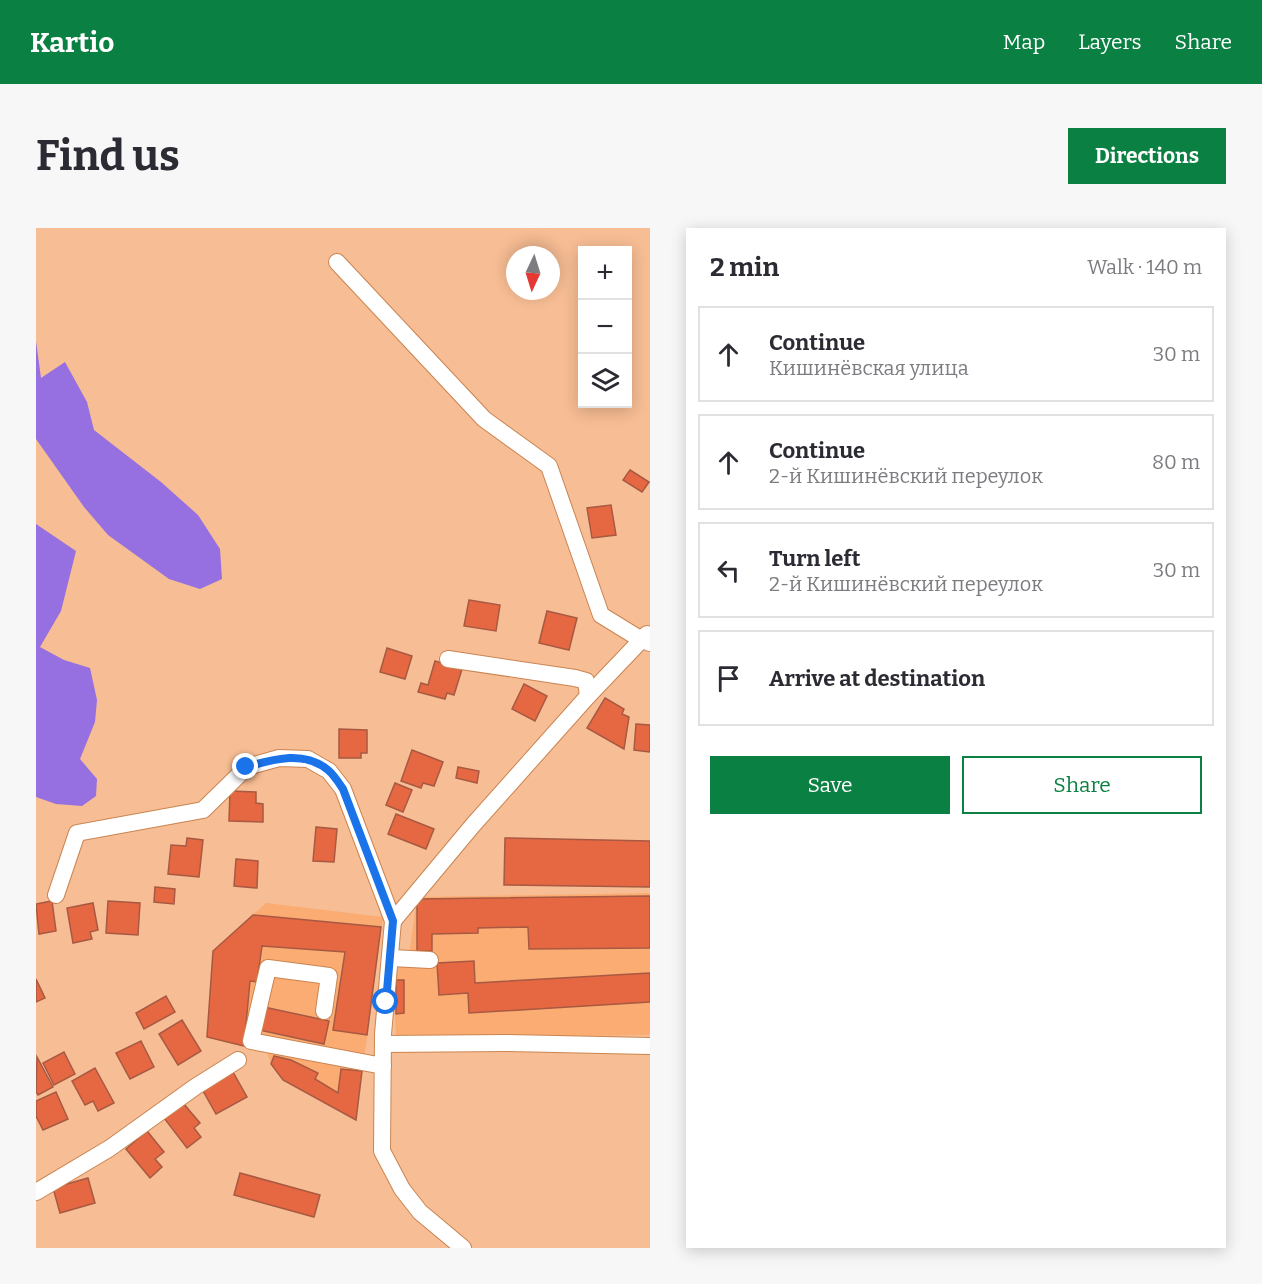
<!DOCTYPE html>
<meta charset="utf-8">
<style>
body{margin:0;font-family:Bitter,serif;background:#f7f7f7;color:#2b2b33}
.controls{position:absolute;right:18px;top:18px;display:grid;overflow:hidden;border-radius:0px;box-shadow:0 3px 15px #0003}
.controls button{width:54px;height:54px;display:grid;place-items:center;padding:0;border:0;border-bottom:2px solid #e1e1e2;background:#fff;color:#2b2b33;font:30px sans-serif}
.compass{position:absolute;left:470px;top:18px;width:54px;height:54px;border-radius:50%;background:#fff;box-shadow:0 3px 15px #0003;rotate:184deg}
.stop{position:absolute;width:18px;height:18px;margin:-14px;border:4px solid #1a73e8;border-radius:50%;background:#fff}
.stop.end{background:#1a73e8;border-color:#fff;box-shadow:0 2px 6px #0008}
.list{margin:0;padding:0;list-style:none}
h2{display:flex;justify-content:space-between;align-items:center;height:78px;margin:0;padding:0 24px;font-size:26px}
h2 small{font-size:20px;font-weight:400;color:#7c7c81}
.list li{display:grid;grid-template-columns:39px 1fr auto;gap:18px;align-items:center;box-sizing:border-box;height:96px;margin:0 12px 12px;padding:0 12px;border:2px solid #e1e1e2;border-radius:0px}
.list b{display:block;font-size:22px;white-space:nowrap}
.list p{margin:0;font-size:20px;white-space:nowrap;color:#7c7c81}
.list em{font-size:20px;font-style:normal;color:#7c7c81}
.actions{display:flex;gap:12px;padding:18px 24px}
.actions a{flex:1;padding:14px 0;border:2px solid #0b8043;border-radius:0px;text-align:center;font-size:21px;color:#0b8043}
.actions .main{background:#0b8043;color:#fff}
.icon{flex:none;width:33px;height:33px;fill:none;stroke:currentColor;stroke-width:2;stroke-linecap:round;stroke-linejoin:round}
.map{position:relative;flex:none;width:614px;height:1020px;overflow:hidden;border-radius:0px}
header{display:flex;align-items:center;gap:36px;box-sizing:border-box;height:84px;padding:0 30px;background:#0b8043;color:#fff}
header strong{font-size:28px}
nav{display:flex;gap:33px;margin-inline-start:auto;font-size:21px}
.intro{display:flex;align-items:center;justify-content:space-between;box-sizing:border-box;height:144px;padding:0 36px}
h1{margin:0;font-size:42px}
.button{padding:15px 27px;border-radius:0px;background:#0b8043;color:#fff;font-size:21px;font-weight:700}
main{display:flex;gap:36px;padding:0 36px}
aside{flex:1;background:#fff;border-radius:0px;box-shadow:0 3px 15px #0003}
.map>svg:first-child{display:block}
.built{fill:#fbac72}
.forest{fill:#9670e1}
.building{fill:#e66843;stroke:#a75942;stroke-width:1.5}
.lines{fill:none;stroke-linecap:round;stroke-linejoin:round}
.minor-casing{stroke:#ca8551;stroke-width:18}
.minor{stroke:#fff;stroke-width:16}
.route{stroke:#1a73e8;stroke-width:8}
</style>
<header>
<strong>Kartio</strong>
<nav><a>Map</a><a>Layers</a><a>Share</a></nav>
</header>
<div class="intro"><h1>Find us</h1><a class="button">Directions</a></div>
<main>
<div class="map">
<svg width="614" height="1020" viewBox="0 0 614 1020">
<rect width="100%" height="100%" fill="#f7bd94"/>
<g class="built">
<path d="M614 665V807L360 810 357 751 374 721 381 669Z"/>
<path d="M230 675 347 689 320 892 247 852 235 836 231 824 171 809 177 723Z"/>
</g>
<g class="forest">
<path d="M0 113 5 150 29 134 51 174 58 202 125 254 162 287 184 321 186 351 164 361 133 351 72 307 48 279 0 211Z"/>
<path d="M0 296 40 323 25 383 4 419 28 432 54 440 61 472 59 494 44 531 61 551 60 568 46 578 20 576 0 569Z"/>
</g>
<g class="building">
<path d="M594 242 613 254 606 264 587 252Z"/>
<path d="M575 277 580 307 556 310 551 280Z"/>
<path d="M433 372 464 377 460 403 428 398Z"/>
<path d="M511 383 541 390 533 422 503 415Z"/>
<path d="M351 420 376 428 369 451 344 444Z"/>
<path d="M399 433 426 441 418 467 411 465 409 471 382 464 385 455 392 457Z"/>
<path d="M488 456 511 468 499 493 476 481Z"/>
<path d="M569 470 588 481 586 486 593 489 588 521 551 500Z"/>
<path d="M600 496 614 497V524L598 522Z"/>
<path d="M303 501 331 502V525H325V530H303Z"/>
<path d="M376 522 407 534 398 558 387 555 385 560 365 553Z"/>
<path d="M422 539 443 543 441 555 420 550Z"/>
<path d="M359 555 376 562 367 584 350 577Z"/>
<path d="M194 563 220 564V575L227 576V594L193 593Z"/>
<path d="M360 586 398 601 390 621 352 606Z"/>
<path d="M280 599 301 601 298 634 277 633Z"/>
<path d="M151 610 167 612 163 649 132 646 135 617 150 618Z"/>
<path d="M469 610 614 613V659L468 657Z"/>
<path d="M200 631 222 633 221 660 198 658Z"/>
<path d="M119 659 139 661 138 676 118 674Z"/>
<path d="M614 668V720L493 721 492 699 442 700V705L396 706V723H381V671Z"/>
<path d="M16 673 20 703 3 706 0 676Z"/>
<path d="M72 673 104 675 102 707 70 705Z"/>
<path d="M57 675 62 702 54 704 56 711 37 715 31 680Z"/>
<path d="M217 687 345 699 331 807 297 802 309 724 226 718 221 754 214 753 208 818 171 809 177 723Z"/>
<path d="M438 733 439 755 614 745V774L433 785 432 765 403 767 401 735Z"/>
<path d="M0 751 9 770 0 774Z"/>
<path d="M360 752H368V785L360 786Z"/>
<path d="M130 768 139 784 108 801 100 785Z"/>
<path d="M228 779 293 793 288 816 223 802Z"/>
<path d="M146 792 165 823 142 837 123 806Z"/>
<path d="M105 813 118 839 94 851 80 825Z"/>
<path d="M28 824 39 846 18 857 7 835Z"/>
<path d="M238 828 255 832 282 845 279 851 302 865 305 841 326 843 320 892 247 852 235 836Z"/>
<path d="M1 829 17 859 2 867 0 864Z"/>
<path d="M59 840 78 875 62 883 57 873 49 877 36 853Z"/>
<path d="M197 844 211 869 180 886 166 861Z"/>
<path d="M20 864 32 891 7 902 0 888V873Z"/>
<path d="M147 875 164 895 158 900 165 909 151 920 128 890Z"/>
<path d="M111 903 128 924 119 931 126 939 114 950 90 921Z"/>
<path d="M204 945 284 967 278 989 198 967Z"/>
<path d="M52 950 59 975 24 985 17 960Z"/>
</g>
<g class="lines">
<g class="minor-casing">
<g id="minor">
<path d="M301 34 448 191 513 238 565 387 604 411 614 415"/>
<path d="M412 431 539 450 550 453 552 468"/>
<path d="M20 667 41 605 167 582 211 539 243 530 272 531 293 543 307 561 357 693 347 806 346 923 366 961 384 984 427 1020"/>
<path d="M357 693 437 597 552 468 611 406"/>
<path d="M355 730 394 732"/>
<path d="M288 783 293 748 232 740 215 813 347 838"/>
<path d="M347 816 470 815 614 818"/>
<path d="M0 964 74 920 159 859 202 832"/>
</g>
</g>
<use href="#minor" class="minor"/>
</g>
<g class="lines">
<path class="route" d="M210 539C238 531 268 522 292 542 298 547 303 555 307 561L357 693 350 774"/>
</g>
</svg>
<div class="controls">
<button>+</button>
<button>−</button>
<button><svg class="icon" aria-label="layers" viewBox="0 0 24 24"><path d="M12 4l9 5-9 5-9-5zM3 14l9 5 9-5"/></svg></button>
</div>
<svg class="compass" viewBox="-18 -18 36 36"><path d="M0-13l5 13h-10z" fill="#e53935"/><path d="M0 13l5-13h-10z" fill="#7c7c81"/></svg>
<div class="stop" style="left:350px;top:774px"></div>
<div class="stop end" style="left:210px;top:539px"></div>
</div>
<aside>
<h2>2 min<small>Walk · 140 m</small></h2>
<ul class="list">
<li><svg class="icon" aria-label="ahead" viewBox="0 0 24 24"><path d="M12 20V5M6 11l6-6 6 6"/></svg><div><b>Continue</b><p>Кишинёвская улица</p></div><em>30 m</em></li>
<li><svg class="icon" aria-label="ahead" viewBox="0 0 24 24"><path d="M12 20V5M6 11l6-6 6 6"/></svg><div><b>Continue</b><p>2-й Кишинёвский переулок</p></div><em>80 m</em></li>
<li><svg class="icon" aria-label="left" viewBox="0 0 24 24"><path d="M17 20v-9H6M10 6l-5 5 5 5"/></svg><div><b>Turn left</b><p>2-й Кишинёвский переулок</p></div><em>30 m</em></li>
<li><svg class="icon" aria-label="arrive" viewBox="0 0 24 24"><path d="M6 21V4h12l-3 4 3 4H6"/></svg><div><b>Arrive at destination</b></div></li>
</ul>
<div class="actions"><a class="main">Save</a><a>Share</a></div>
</aside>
</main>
